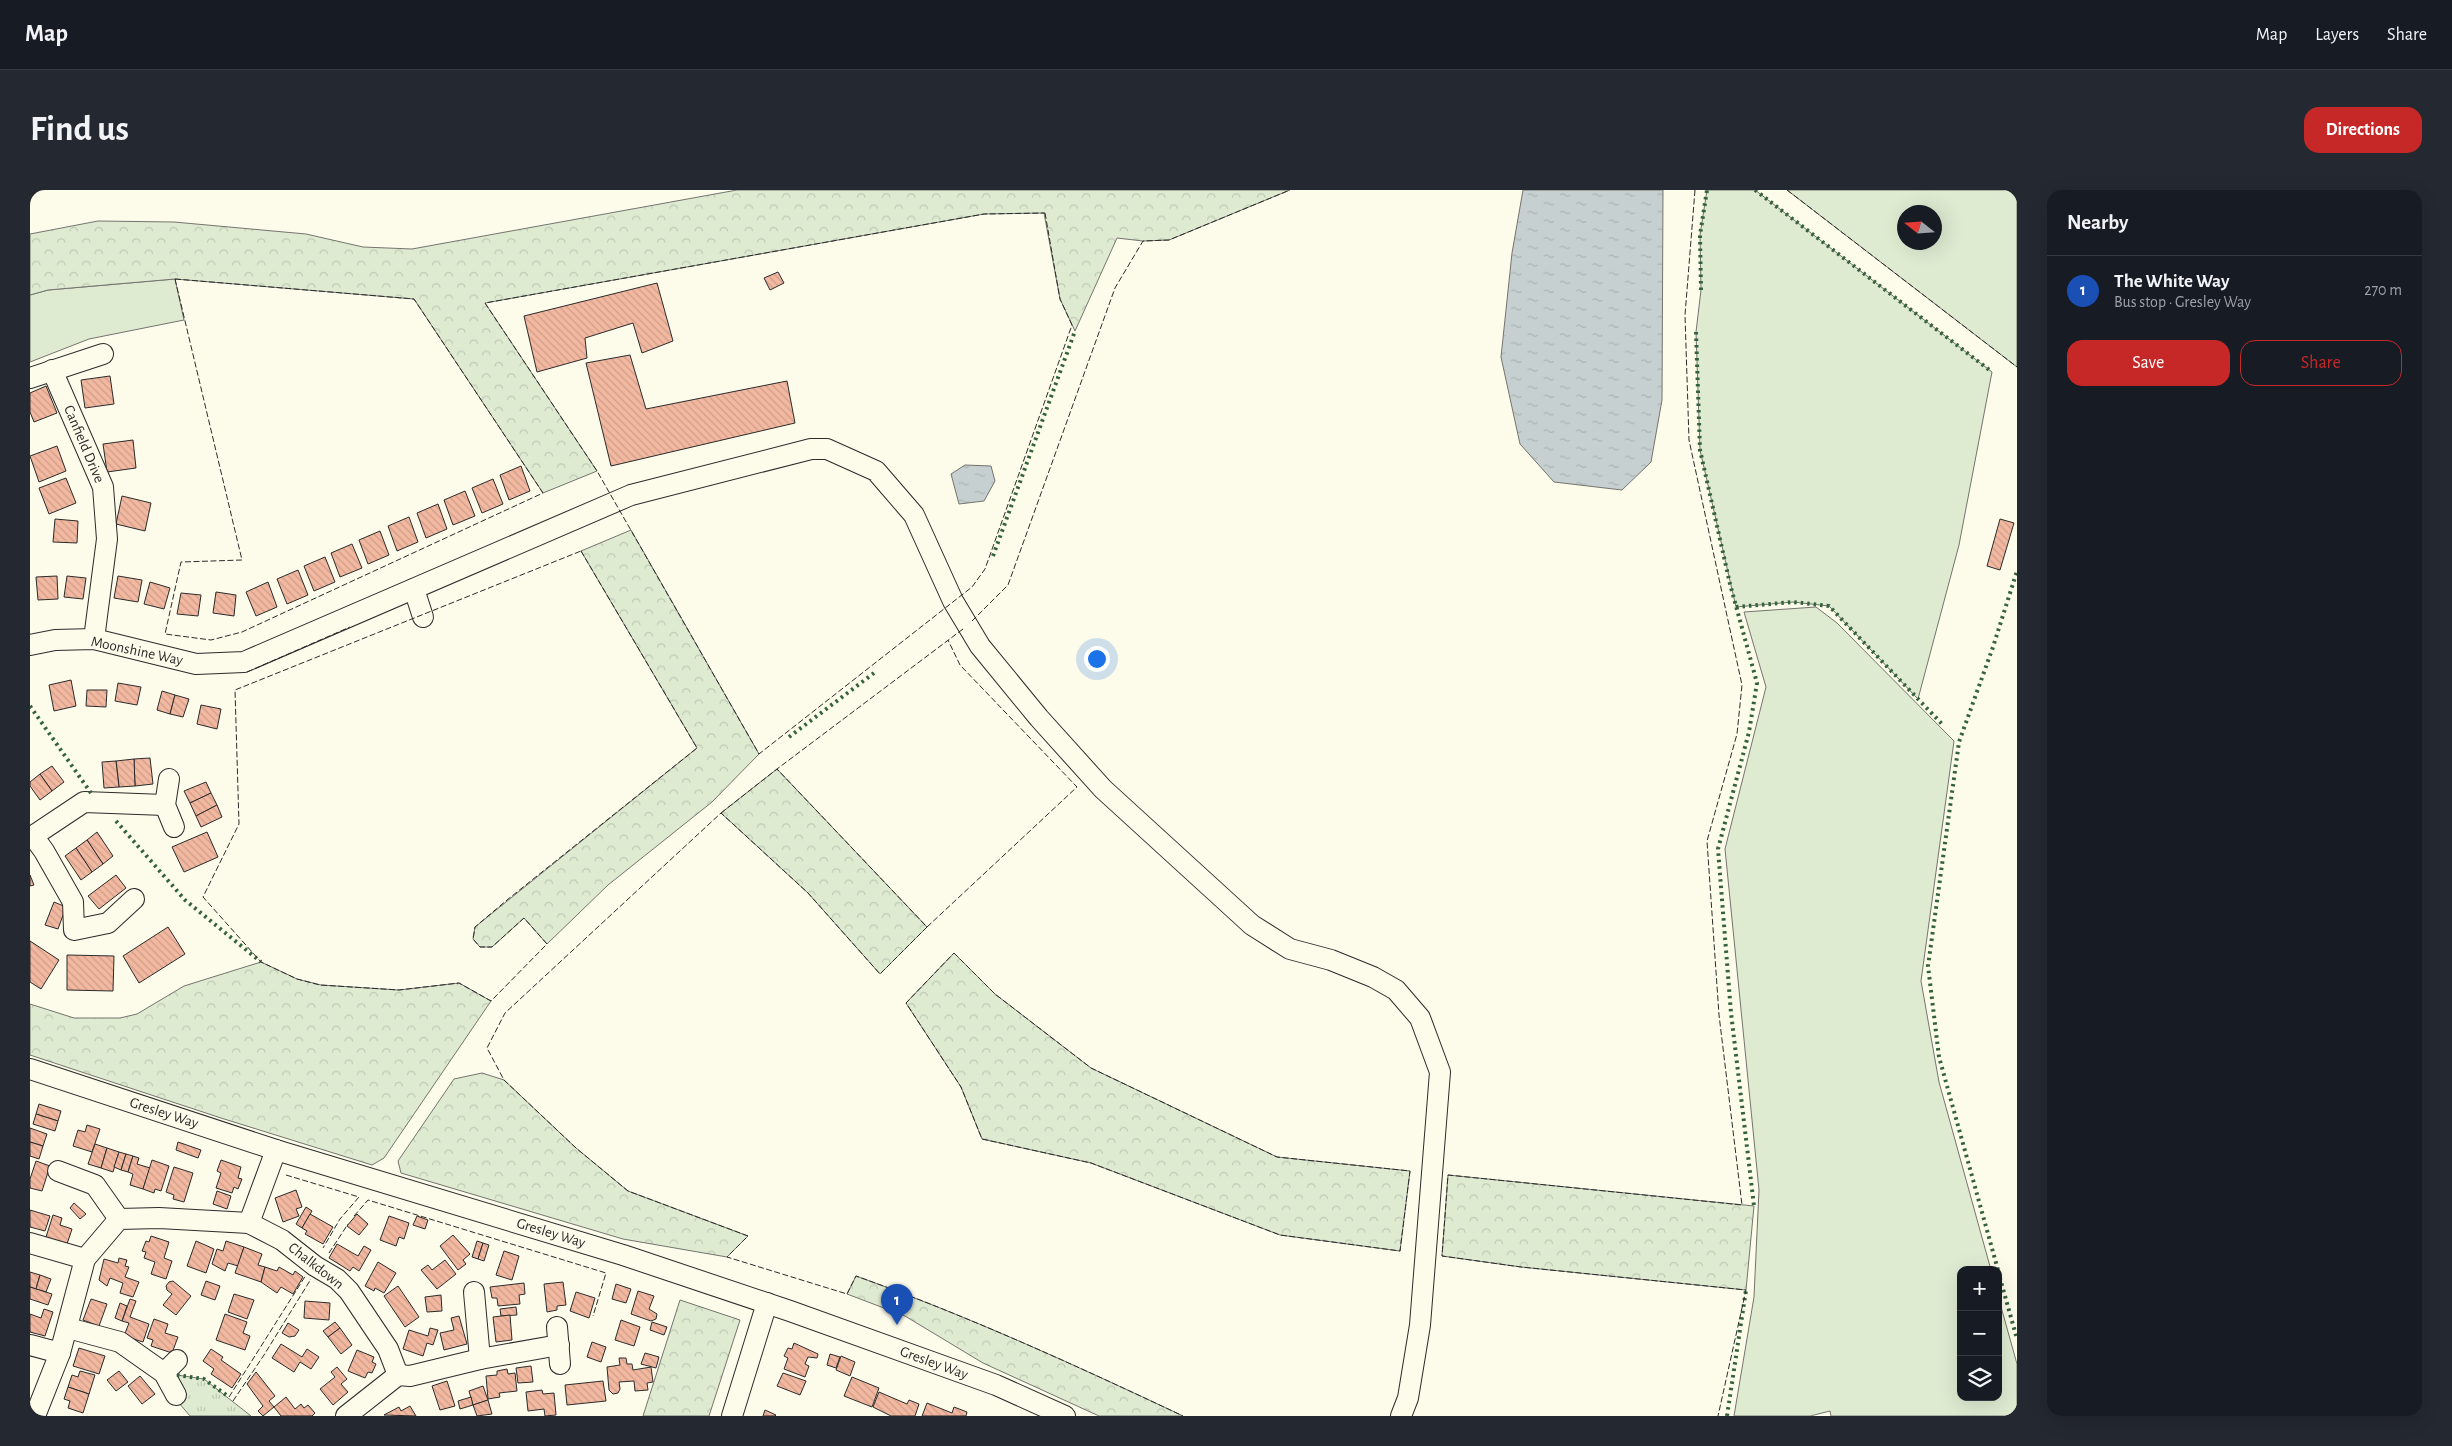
<!DOCTYPE html>
<meta charset="utf-8">
<style>
body{margin:0;font-family:"Alegreya Sans",sans-serif;background:#242831;color:#f1f3f6}
.controls{position:absolute;right:15px;bottom:15px;display:grid;overflow:hidden;border-radius:10px;box-shadow:0 5px 20px #0002}
.controls button{width:45px;height:45px;display:grid;place-items:center;padding:0;border:0;border-bottom:1px solid #363941;background:#171b24;color:#f1f3f6;font:25px sans-serif}
.compass{position:absolute;left:1867px;top:15px;width:45px;height:45px;border-radius:50%;background:#171b24;box-shadow:0 5px 20px #0002;rotate:287deg}
.you{position:absolute;left:1066px;top:468px;width:18px;height:18px;margin:-12px;border:4px solid #fff;border-radius:50%;background:#1a73e8;box-shadow:0 0 0 8px #1a73e833}
.badge{display:grid;place-items:center;width:32px;height:32px;border-radius:50%;background:#c62828;color:#fff;font-size:16px;font-weight:700}
.pin{position:absolute;translate:-50% -41px;filter:drop-shadow(0 1px 2px #0008)}
.pin::after{content:'';position:absolute;top:26px;width:18px;height:15px;background:inherit;clip-path:polygon(0 0,100% 0,50% 100%)}
.list{margin:0;padding:0;list-style:none}
h2{display:flex;justify-content:space-between;align-items:center;height:65px;margin:0;padding:0 20px;font-size:21px}
h2 small{font-size:16px;font-weight:400;color:#9ea1a6}
.list li{display:grid;grid-template-columns:32px 1fr auto;gap:15px;align-items:center;box-sizing:border-box;height:70px;padding:0 20px;border-top:1px solid #363941}
.list b{display:block;font-size:19px;white-space:nowrap}
.list p{margin:0;font-size:16px;white-space:nowrap;color:#9ea1a6}
.list em{font-size:16px;font-style:normal;color:#9ea1a6}
.actions{display:flex;gap:10px;padding:15px 20px}
.actions a{flex:1;padding:11px 0;border:1px solid #c62828;border-radius:15px;text-align:center;font-size:18px;color:#c62828}
.actions .main{background:#c62828;color:#fff}
.icon{flex:none;width:28px;height:28px;fill:none;stroke:currentColor;stroke-width:2;stroke-linecap:round;stroke-linejoin:round}
.map{position:relative;flex:none;width:1987px;height:1226px;overflow:hidden;border-radius:15px}
header{display:flex;align-items:center;gap:30px;box-sizing:border-box;height:70px;padding:0 25px;background:#171b24;border-bottom:1px solid #363941}
header strong{font-size:24px}
nav{display:flex;gap:28px;margin-inline-start:auto;font-size:18px}
.intro{display:flex;align-items:center;justify-content:space-between;box-sizing:border-box;height:120px;padding:0 30px}
h1{margin:0;font-size:35px}
.button{padding:12px 22px;border-radius:15px;background:#c62828;color:#fff;font-size:18px;font-weight:700}
main{display:flex;gap:30px;padding:0 30px}
aside{flex:1;background:#171b24;border-radius:15px;box-shadow:0 5px 20px #0002}
.map>svg:first-child{display:block}
.grass{fill:#deebd1;stroke:#74746e;fill-rule:evenodd}
.forest{fill:url(#forest-crowns);stroke:#74746e}
.park{fill:url(#park-tufts);stroke:#74746e}
.water{fill:url(#water-ripples);stroke:#74746e}
.building{fill:url(#building-back-hatch);stroke:#2b2b2b}
.lines{fill:none;stroke-linecap:round;stroke-linejoin:round}
.minor-casing{stroke:#2b2b2b;stroke-width:22}
.minor{stroke:#fdfbea;stroke-width:20}
.hedge{stroke:#34623c;stroke-width:4;stroke-dasharray:2.5 4;stroke-linecap:butt}
.fence{stroke:#2b2b2b;stroke-width:1;stroke-dasharray:6 2.5;stroke-linecap:butt}
.labels{text-anchor:middle;dominant-baseline:central;stroke-width:4;stroke-linejoin:round;paint-order:stroke}
.street-label{font-size:15px;fill:#2b2b2b;stroke:#fdfbea}
</style>
<header>
<strong>Map</strong>
<nav><a>Map</a><a>Layers</a><a>Share</a></nav>
</header>
<div class="intro"><h1>Find us</h1><a class="button">Directions</a></div>
<main>
<div class="map">
<svg width="1987" height="1226" viewBox="0 0 1987 1226">
<defs>
<pattern id="forest-crowns" width="20" height="18" patternUnits="userSpaceOnUse" patternTransform="scale(1.25)"><rect width="20" height="18" fill="#deebd1"/><path d="M2 6a3 3 0 1 1 6 0M12 15a3 3 0 1 1 6 0" fill="none" stroke="#bfcab4"/></pattern>
<pattern id="park-tufts" width="24" height="20" patternUnits="userSpaceOnUse" patternTransform="scale(1.25)"><rect width="24" height="20" fill="#deebd1"/><path d="M3 7l-1-3M5 7V3M7 7l1-3M15 17l-1-3M17 17v-4M19 17l1-3" fill="none" stroke="#bfcab4"/></pattern>
<pattern id="water-ripples" width="26" height="14" patternUnits="userSpaceOnUse" patternTransform="scale(1.25)"><rect width="26" height="14" fill="#c7d0d0"/><path d="M2 4q2-2 4 0t4 0M15 11q2-2 4 0t4 0" fill="none" stroke="#abb3b3"/></pattern>
<pattern id="building-back-hatch" width="6" height="6" patternUnits="userSpaceOnUse" patternTransform="scale(1.25)"><rect width="6" height="6" fill="#f2b8a0"/><path d="M-1 5l2 2M0 0l6 6M5-1l2 2" fill="none" stroke="#d09e8a"/></pattern>
</defs>
<rect width="100%" height="100%" fill="#fdfbea"/>
<g class="grass">
<path d="M1677 0H1725L1962 182 1929 355 1888 509 1799 416 1763 412 1706 417 1670 260 1666 142 1671 100 1670 45Z"/>
<path d="M1757 0H1987V177ZM1904 22V52H1874V22Z"/>
<path d="M145 89 154 130 59 149 0 172V105L18 100Z"/>
<path d="M1786 417 1807 433 1924 551 1891 791 1909 892 1961 1080H1931V1207H1968V1106L1987 1174V1226H1801L1800 1221 1780 1226H1704L1724 1107 1729 1000 1695 659 1736 497 1714 422Z"/>
</g>
<g class="forest">
<path d="M707 0H1260L1139 50 1113 51 1087 48 1045 141 1030 109 1014 23 954 24 455 113 567 281 513 303 384 109 145 89 18 100 0 105V44L68 31 144 32 276 44 333 57 382 59Z"/>
<path d="M601 340 729 564 682 612 578 695 517 754 494 728 462 757H450L443 749 445 737 667 558 551 361Z"/>
<path d="M747 579 897 737 850 784 778 703 691 623Z"/>
<path d="M924 763 965 804 1061 878 1247 967 1380 981 1370 1061 1250 1045 1061 973 952 949 931 897 876 813Z"/>
<path d="M231 772 267 789 291 795 369 800 429 793 461 811 354 968 342 975 191 928 0 865V814L44 828H90L107 824 154 796Z"/>
<path d="M452 883 474 890 546 958 598 1001 718 1046 697 1067 593 1049 371 983 368 971 424 889Z"/>
<path d="M1418 985 1724 1016 1716 1100 1491 1077 1412 1066Z"/>
<path d="M826 1086C938 1126 1045 1175 1153 1226H1069L953 1173 875 1126 817 1104Z"/>
<path d="M650 1110 710 1130 679 1226H613Z"/>
</g>
<path class="park" d="M147 1185 174 1189 221 1226H160L149 1213Z"/>
<g class="water">
<path d="M1493 0H1633L1632 210 1621 272 1592 300 1524 292 1490 254 1471 167 1482 63Z"/>
<path d="M935 275 961 276 965 291 954 311 929 314 921 284Z"/>
</g>
<g class="building">
<path d="M748 82 754 93 740 100 734 88Z"/>
<path d="M627 93 643 151 612 163 603 133 555 148 557 168 507 182 494 126Z"/>
<path d="M600 165 616 219 757 191 765 233 581 276 556 173Z"/>
<path d="M80 186 84 214 55 218 51 190Z"/>
<path d="M16 196 27 223 4 232 0 222V203Z"/>
<path d="M103 250 106 278 77 282 73 254Z"/>
<path d="M27 256 36 281 9 292 0 266Z"/>
<path d="M491 276 500 301 479 310 470 285Z"/>
<path d="M36 288 46 313 19 324 9 298Z"/>
<path d="M463 289 473 314 452 323 442 298Z"/>
<path d="M435 301 445 326 423 335 414 310Z"/>
<path d="M92 306 121 313 115 341 86 334Z"/>
<path d="M408 314 417 339 396 348 387 323Z"/>
<path d="M379 327 388 352 367 361 358 336Z"/>
<path d="M25 329 48 331 47 353 23 352Z"/>
<path d="M1970 329 1984 333 1970 380 1957 376Z"/>
<path d="M350 341 359 365 338 374 329 350Z"/>
<path d="M322 354 332 378 310 387 301 363Z"/>
<path d="M295 367 305 392 284 401 274 376Z"/>
<path d="M268 380 278 405 257 414 247 389Z"/>
<path d="M27 386 28 409 8 410 6 387Z"/>
<path d="M37 386 56 388 53 409 34 407Z"/>
<path d="M88 386 112 390 108 412 84 408Z"/>
<path d="M120 392 140 398 134 419 114 414Z"/>
<path d="M238 392 247 417 226 426 216 402Z"/>
<path d="M186 402 206 405 204 426 183 423Z"/>
<path d="M151 403 171 405 168 426 147 424Z"/>
<path d="M41 490 46 516 24 521 19 495Z"/>
<path d="M88 493 111 497 107 515 85 511Z"/>
<path d="M57 500H77L76 517 56 516Z"/>
<path d="M132 501 145 505 140 524 127 520Z"/>
<path d="M145 505 159 509 153 527 140 524Z"/>
<path d="M171 515 191 519 187 539 167 534Z"/>
<path d="M120 568 123 594 105 596 104 569Z"/>
<path d="M104 569 105 596 89 597 86 571Z"/>
<path d="M86 571 89 597 74 598 72 572Z"/>
<path d="M22 576 34 592 22 601 10 584Z"/>
<path d="M10 584 22 601 10 610 0 596V592Z"/>
<path d="M176 592 181 603 160 613 154 601Z"/>
<path d="M181 603 187 615 166 626 160 613Z"/>
<path d="M187 615 192 627 171 637 166 626Z"/>
<path d="M67 642 83 666 73 674 57 650Z"/>
<path d="M177 642 188 667 154 682 142 657Z"/>
<path d="M57 650 73 674 62 682 46 658Z"/>
<path d="M46 658 62 682 51 690 35 666Z"/>
<path d="M0 685 4 695 0 696Z"/>
<path d="M86 685 96 698 69 719 58 706Z"/>
<path d="M24 712 36 717 28 739 15 735Z"/>
<path d="M138 737 155 764 109 793 93 766Z"/>
<path d="M0 751 29 770 11 799 0 792Z"/>
<path d="M37 765 84 766 83 801 37 800Z"/>
<path d="M9 914 31 921 28 931 6 924Z"/>
<path d="M6 924 28 931 25 941 3 934Z"/>
<path d="M57 935 70 939 62 962 43 956 48 940 55 942Z"/>
<path d="M0 938 17 944 13 956 0 952Z"/>
<path d="M0 952 13 956 9 969 0 966Z"/>
<path d="M148 952 171 960 168 968 146 960Z"/>
<path d="M65 954 77 958 71 978 58 974Z"/>
<path d="M77 958 89 962 83 982 71 978Z"/>
<path d="M89 962 96 964 91 980 84 977Z"/>
<path d="M96 964 103 966 98 982 91 980Z"/>
<path d="M103 966 109 968 107 974 120 978 113 999 100 995 103 984 98 982Z"/>
<path d="M122 970 139 976 131 1001 125 999 124 1003 113 999Z"/>
<path d="M191 970 211 977 208 988 212 989 208 999 204 997 202 1003 186 998 191 983 187 981Z"/>
<path d="M6 971 20 976 12 1001 0 998V989Z"/>
<path d="M144 977 163 983 154 1012 143 1009 144 1005 136 1002Z"/>
<path d="M266 1000 272 1017 266 1019 269 1026 253 1032 245 1008Z"/>
<path d="M187 1001 201 1006 197 1019 183 1014Z"/>
<path d="M44 1013 56 1024 50 1029 40 1018Z"/>
<path d="M276 1017 282 1021 272 1038 266 1034Z"/>
<path d="M0 1020 20 1026 15 1041 0 1037Z"/>
<path d="M280 1024 303 1037 293 1054 275 1044 277 1041 272 1038Z"/>
<path d="M327 1024 338 1034 329 1045 317 1036Z"/>
<path d="M23 1025 32 1028 30 1035 42 1039 37 1054 16 1047Z"/>
<path d="M359 1026 379 1033 374 1049 369 1047 366 1056 350 1050Z"/>
<path d="M387 1026 398 1030 395 1039 383 1035Z"/>
<path d="M423 1045 440 1064 433 1070 436 1074 428 1080 410 1056Z"/>
<path d="M121 1046 139 1052 134 1068 142 1071 136 1089 121 1084 125 1072 114 1068 116 1062 112 1061 116 1051 119 1052Z"/>
<path d="M166 1051 184 1059 176 1083 157 1076Z"/>
<path d="M196 1051 214 1057 208 1076 198 1073 195 1081 182 1074 187 1059 193 1061Z"/>
<path d="M447 1051 453 1053 448 1069 442 1067Z"/>
<path d="M453 1053 459 1055 454 1071 448 1069Z"/>
<path d="M307 1054 328 1066 334 1056 341 1060 329 1081 323 1077 320 1081 299 1068Z"/>
<path d="M214 1057 232 1064 228 1075 235 1077 231 1092 205 1083Z"/>
<path d="M474 1061 489 1066 482 1090 466 1085Z"/>
<path d="M89 1068 97 1070 95 1076 99 1077 95 1087 109 1092 103 1107 90 1103 93 1093 80 1088 77 1096 69 1090 74 1069 88 1073Z"/>
<path d="M415 1070 426 1084 407 1099 391 1080 398 1075 402 1080Z"/>
<path d="M348 1072 366 1083 354 1103 345 1098 344 1101 335 1096Z"/>
<path d="M235 1077 247 1081 249 1077 263 1085 265 1081 273 1087 263 1104 251 1097 247 1103 231 1092Z"/>
<path d="M0 1082 10 1085 6 1099 0 1097Z"/>
<path d="M10 1085 21 1089 16 1102 6 1099Z"/>
<path d="M143 1091 161 1106 146 1125 133 1115 142 1104 137 1100 136 1096 139 1092Z"/>
<path d="M176 1091 190 1096 185 1110 171 1105Z"/>
<path d="M533 1092 536 1115 527 1116V1120L517 1122 514 1094Z"/>
<path d="M494 1093 495 1104 489 1105 490 1114 468 1116 467 1108H462L460 1097Z"/>
<path d="M586 1094 601 1099 596 1113 582 1109Z"/>
<path d="M368 1096 389 1127 375 1137 354 1106Z"/>
<path d="M0 1097 22 1104 18 1115 0 1109Z"/>
<path d="M608 1101 624 1106 619 1119 627 1124 626 1129 621 1131 601 1124Z"/>
<path d="M546 1102 565 1108 559 1128 540 1121Z"/>
<path d="M204 1104 224 1110 217 1129 198 1122Z"/>
<path d="M411 1105 412 1121 397 1122 395 1107Z"/>
<path d="M61 1109 77 1114 69 1136 53 1130Z"/>
<path d="M100 1109 106 1111 100 1127 119 1134 113 1152 94 1146 99 1133 92 1131Z"/>
<path d="M275 1111 300 1113 299 1130 274 1128Z"/>
<path d="M90 1113 97 1116 92 1131 85 1128Z"/>
<path d="M486 1117 487 1125 471 1126 470 1119Z"/>
<path d="M14 1119 23 1122 15 1146 0 1142V1124L11 1128Z"/>
<path d="M195 1124 217 1132 213 1143 220 1146 215 1160 186 1150Z"/>
<path d="M480 1125 482 1150 466 1152 463 1127Z"/>
<path d="M429 1126 437 1154 414 1160 410 1143 424 1140 421 1128Z"/>
<path d="M124 1129 138 1134 135 1143 148 1147 142 1163 121 1156 123 1150 117 1148Z"/>
<path d="M591 1130 610 1137 604 1156 585 1150Z"/>
<path d="M305 1132 310 1138 298 1147 293 1141Z"/>
<path d="M622 1132 637 1137 634 1145 620 1140Z"/>
<path d="M258 1133 269 1140 265 1146 259 1147 252 1143Z"/>
<path d="M310 1138 322 1155 311 1164 298 1147Z"/>
<path d="M400 1138 408 1140 403 1155 397 1153 393 1166 373 1159 379 1140 398 1146Z"/>
<path d="M562 1152 576 1157 571 1172 557 1167Z"/>
<path d="M764 1153 788 1164 787 1168 778 1167 775 1174 779 1176 775 1187 754 1179 758 1168 754 1166 758 1158 762 1159Z"/>
<path d="M251 1154 272 1167 277 1159 289 1167 281 1179 270 1172 264 1182 242 1168Z"/>
<path d="M49 1158 75 1166 69 1184 43 1176Z"/>
<path d="M181 1159 193 1167 191 1170 211 1184 202 1198 181 1184 184 1179 173 1171Z"/>
<path d="M327 1160 344 1167 342 1172 346 1174 342 1183 338 1182 335 1188 318 1181Z"/>
<path d="M615 1163 629 1167 626 1178 611 1174Z"/>
<path d="M800 1164 810 1167 806 1178 797 1175Z"/>
<path d="M811 1166 825 1172 820 1186 806 1180Z"/>
<path d="M589 1168H596L597 1174H602L603 1180 621 1177 623 1192 617 1193 618 1200 605 1201 604 1191 589 1192 590 1199 588 1203 583 1204 579 1200 577 1177 590 1175Z"/>
<path d="M501 1176 503 1192 488 1193 486 1178Z"/>
<path d="M307 1177 317 1189 311 1194 318 1202 303 1215 290 1199 305 1187 301 1182Z"/>
<path d="M477 1179 478 1184 485 1183 487 1201 469 1203 470 1207 458 1209 456 1186 467 1185V1181Z"/>
<path d="M50 1181 65 1185 59 1204 38 1197 42 1185 48 1187Z"/>
<path d="M89 1181 98 1192 86 1201 77 1190Z"/>
<path d="M226 1182 245 1206 239 1211 244 1217 233 1226 228 1221 233 1216 217 1194Z"/>
<path d="M753 1183 776 1191 770 1205 747 1196Z"/>
<path d="M110 1186 125 1204 112 1214 98 1196Z"/>
<path d="M822 1187 849 1198 842 1217 814 1206Z"/>
<path d="M417 1191 425 1216 410 1220 402 1196Z"/>
<path d="M573 1191 576 1211 537 1215 535 1195Z"/>
<path d="M453 1196 458 1210 443 1215 439 1201Z"/>
<path d="M38 1197 59 1204 53 1223 38 1218 40 1211 34 1209Z"/>
<path d="M512 1200 513 1204 524 1203 526 1225 515 1226 514 1219 498 1221 496 1202Z"/>
<path d="M849 1202 877 1214 879 1210 889 1214 885 1226H861L843 1217Z"/>
<path d="M256 1207 265 1219 271 1214 274 1218 278 1215 285 1223 282 1226H251L244 1217Z"/>
<path d="M441 1207 443 1215 430 1219 428 1211Z"/>
<path d="M458 1210 462 1224 447 1226 443 1215Z"/>
<path d="M897 1213 922 1223 924 1217 937 1222 936 1226H892Z"/>
<path d="M380 1216 386 1226 354 1225 369 1217 371 1221Z"/>
<path d="M735 1220 746 1225 745 1226H733Z"/>
</g>
<g class="lines">
<g class="minor-casing">
<g id="minor">
<path d="M22 180 73 297 77 349 64 449"/>
<path d="M0 188 73 164"/>
<path d="M384 399 393 427"/>
<path d="M0 455 25 450 64 449 166 474 214 472 601 305 781 259H797L846 281 884 325 923 411 950 456 1009 528 1073 599 1222 735 1260 759 1301 770 1343 787 1366 800 1390 828 1410 882 1390 1135 1378 1208 1371 1226"/>
<path d="M139 589 135 615 144 637"/>
<path d="M3 646 14 661 43 712 44 740 78 733 104 709"/>
<path d="M0 648 54 612 135 615"/>
<path d="M0 879 246 960 593 1065 760 1121 966 1195 1035 1226"/>
<path d="M28 981 65 995 89 1029"/>
<path d="M219 1033 246 960"/>
<path d="M0 1053 55 1069"/>
<path d="M444 1102 450 1169"/>
<path d="M527 1137 530 1174"/>
<path d="M38 1138 90 1152 134 1183 146 1205"/>
<path d="M0 1155 30 1163"/>
<path d="M134 1183 147 1170"/>
<path d="M5 1226 30 1163 55 1069 89 1029 129 1028 219 1033 252 1050 285 1076 307 1089 319 1101 358 1159 368 1185"/>
<path d="M316 1226 368 1185 380 1186 450 1169 529 1155"/>
<path d="M702 1226 737 1113"/>
</g>
</g>
<use href="#minor" class="minor"/>
<g class="hedge">
<path d="M1725 0 1962 182"/>
<path d="M1671 100 1670 45 1677 0"/>
<path d="M1666 142 1670 260 1700 394 1727 493 1719 542 1688 659 1701 823 1724 1016"/>
<path d="M963 366 1045 141"/>
<path d="M1706 417 1763 412 1799 416 1912 534"/>
<path d="M0 516 61 603"/>
<path d="M759 547 844 483"/>
<path d="M86 631 155 710 231 772"/>
<path d="M1968 1080 1909 867 1898 776 1929 552 1963 457 1987 381"/>
<path d="M1968 1081 1987 1149"/>
<path d="M147 1185 174 1189 199 1207"/>
<path d="M1697 1226 1716 1100"/>
</g>
<g class="fence">
<path d="M1665 0 1655 125 1659 250 1712 495 1707 544 1677 651 1689 825 1712 1015 1418 985 1412 1066 1491 1077 1716 1100 1688 1226"/>
<path d="M1757 0 1987 177"/>
<path d="M1015 23 1030 109 1042 135 955 379 942 397 729 564 567 281 455 113 954 24Z"/>
<path d="M145 89 384 109 513 303 212 442 181 450 135 444 151 372 212 370Z"/>
<path d="M551 361 667 558 477 710 445 737 443 749 450 757H462L494 728 517 754 461 811 429 793 369 800 290 795 267 789 231 772 173 707 209 634 205 500Z"/>
<path d="M942 431 978 395 1085 98 1113 51 1139 50 1260 0"/>
<path d="M933 439 747 579 897 737 850 784 778 703 691 623 475 823 457 858 474 890 546 958 598 1001 718 1046 697 1067 817 1104 826 1086C938 1126 1045 1175 1153 1226"/>
<path d="M217 482 320 437"/>
<path d="M691 623 747 579"/>
<path d="M897 737 1047 597 930 475 918 450"/>
<path d="M924 763 965 804 1061 878 1247 967 1380 981 1370 1061 1250 1045 1061 973 952 949 931 897 876 813Z"/>
<path d="M256 985 329 1007 310 1029 293 1058"/>
<path d="M324 1026 338 1010 576 1083 563 1126"/>
<path d="M299 1063 318 1034"/>
<path d="M199 1207 276 1085"/>
<path d="M203 1211 234 1165 281 1089"/>
</g>
</g>
<g class="labels">
<g class="street-label">
<text transform="translate(54 254) rotate(67)">Canfield Drive</text>
<text transform="translate(107 461) rotate(12)">Moonshine Way</text>
<text transform="translate(134 923) rotate(18)">Gresley Way</text>
<text transform="translate(521 1043) rotate(17)">Gresley Way</text>
<text transform="translate(286 1076) rotate(38)">Chalkdown</text>
<text transform="translate(904 1173) rotate(20)">Gresley Way</text>
</g>
</g>
</svg>
<div class="controls">
<button>+</button>
<button>−</button>
<button><svg class="icon" aria-label="layers" viewBox="0 0 24 24"><path d="M12 4l9 5-9 5-9-5zM3 14l9 5 9-5"/></svg></button>
</div>
<svg class="compass" viewBox="-18 -18 36 36"><path d="M0-13l5 13h-10z" fill="#e53935"/><path d="M0 13l5-13h-10z" fill="#9ea1a6"/></svg>
<div class="you"></div>
<div class="pin badge" style="left:867px;top:1135px;background:#1a4fb4">1</div>
</div>
<aside>
<h2>Nearby<small></small></h2>
<ul class="list">
<li><span class="badge" style="background:#1a4fb4">1</span><div><b>The White Way</b><p>Bus stop · Gresley Way</p></div><em>270 m</em></li>
</ul>
<div class="actions"><a class="main">Save</a><a>Share</a></div>
</aside>
</main>
